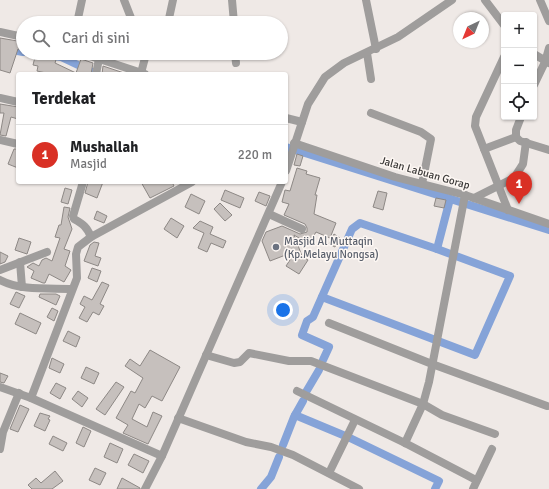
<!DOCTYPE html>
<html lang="id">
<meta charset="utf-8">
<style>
body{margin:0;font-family:Signika,sans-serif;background:#f6f6f6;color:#202124}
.controls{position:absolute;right:12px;top:12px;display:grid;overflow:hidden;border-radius:4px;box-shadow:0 1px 3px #0004}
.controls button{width:36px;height:36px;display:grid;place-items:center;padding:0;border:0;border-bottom:1px solid #e0e0e0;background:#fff;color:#202124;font:20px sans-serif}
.compass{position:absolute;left:453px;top:12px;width:36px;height:36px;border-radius:50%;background:#fff;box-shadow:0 1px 3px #0004;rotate:223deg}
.you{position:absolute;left:283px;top:310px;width:14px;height:14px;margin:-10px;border:3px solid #fff;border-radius:50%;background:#1a73e8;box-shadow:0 0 0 6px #1a73e833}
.badge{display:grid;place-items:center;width:26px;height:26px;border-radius:50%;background:#d93025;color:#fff;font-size:13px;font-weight:700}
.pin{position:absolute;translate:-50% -33px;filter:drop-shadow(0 1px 2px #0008)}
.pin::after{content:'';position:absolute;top:21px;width:14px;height:12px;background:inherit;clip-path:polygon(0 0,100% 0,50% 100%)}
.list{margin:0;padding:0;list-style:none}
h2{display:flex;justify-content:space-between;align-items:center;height:52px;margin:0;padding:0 16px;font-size:17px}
h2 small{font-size:13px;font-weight:400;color:#757577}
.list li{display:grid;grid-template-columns:26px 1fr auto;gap:12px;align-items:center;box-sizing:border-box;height:60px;padding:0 16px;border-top:1px solid #e0e0e0}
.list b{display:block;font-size:15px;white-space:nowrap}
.list p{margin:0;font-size:13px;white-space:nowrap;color:#757577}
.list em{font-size:13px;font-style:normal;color:#757577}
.icon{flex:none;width:22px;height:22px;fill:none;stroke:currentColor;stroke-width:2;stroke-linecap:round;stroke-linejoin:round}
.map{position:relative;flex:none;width:549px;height:489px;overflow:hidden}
.search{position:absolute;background:#fff;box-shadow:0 1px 3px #0004;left:16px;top:16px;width:272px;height:44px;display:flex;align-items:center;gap:10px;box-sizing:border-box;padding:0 14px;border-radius:22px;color:#757577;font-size:15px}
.panel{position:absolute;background:#fff;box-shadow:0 1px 3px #0004;left:16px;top:72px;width:272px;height:112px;border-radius:4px}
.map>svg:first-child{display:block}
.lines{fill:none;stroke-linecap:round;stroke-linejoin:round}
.canal{stroke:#85a3d8;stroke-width:8}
.building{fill:#c6c0bd;stroke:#8d8885}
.minor{stroke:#9f9d9c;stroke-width:8}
.worship-dot{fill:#6b7280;stroke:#fdf7f3;stroke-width:1.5}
.labels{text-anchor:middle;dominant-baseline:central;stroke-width:3;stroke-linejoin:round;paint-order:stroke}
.street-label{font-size:11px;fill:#3b3938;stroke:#fdf7f3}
.worship-label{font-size:11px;fill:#5b616d;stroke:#fdf7f3;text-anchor:start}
</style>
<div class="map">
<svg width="549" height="489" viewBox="0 0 549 489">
<rect width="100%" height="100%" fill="#efe9e6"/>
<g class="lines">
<g class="canal">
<path d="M0 48 23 52"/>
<path d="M32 53 61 57 97 74"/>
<path d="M286 147 549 230"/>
<path d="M322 297 475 355 510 276 437 249"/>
<path d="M323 360 329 347 302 335 307 321 313 317 352 229 360 223 437 249 450 199"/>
<path d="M306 392 319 370"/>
<path d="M295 415 343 435"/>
<path d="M350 438 439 481 435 489"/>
<path d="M283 445 294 417 303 401"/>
<path d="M261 489 271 477 279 457"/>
</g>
</g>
<g class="building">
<path d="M0 38 23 42V50L18 49 10 73 0 70Z"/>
<path d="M36 53H58L55 63 76 73 81 59 93 63 91 74H45L46 73 37 71 38 66 33 65Z"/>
<path d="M103 66 127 74H102Z"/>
<path d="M0 104 18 107V119L11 117 6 136 0 135 4 113H0Z"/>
<path d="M14 149H18V168L8 164Z"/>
<path d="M297 154 303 156 300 166 294 165Z"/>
<path d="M297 168 307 171 306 174 320 178 315 195H317L314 214 336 223 330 238 316 232 309 244 294 235 302 256 308 260 299 274 286 266 296 251 270 261 262 241 266 232 282 226 300 234 307 232V228L305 224 284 215 289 204 282 202 285 190 290 191Z"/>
<path d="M88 182H103L97 198 85 193Z"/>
<path d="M141 182H172L174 186 150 198Z"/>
<path d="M65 188 72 190 68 204 61 202Z"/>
<path d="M225 190 244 198 240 208 221 200Z"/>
<path d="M378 191 387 193 383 210 373 207Z"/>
<path d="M259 192 270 196 266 206 255 201Z"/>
<path d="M191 194 205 201 199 214 185 207Z"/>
<path d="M436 198 446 200 444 208 434 206Z"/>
<path d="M220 203 232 215 225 221 214 209Z"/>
<path d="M64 207 70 208 68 217 72 229 64 249 70 251 65 266 71 270 64 282 49 274 45 283H43L31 278 34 271 27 267 33 263 39 266 42 260 46 258 52 261 60 238 55 237 59 225H61Z"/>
<path d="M97 211 107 216 104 223 94 219Z"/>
<path d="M171 218 184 226 177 238 164 229Z"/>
<path d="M200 221 213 227 210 234 226 241 223 248 211 243 207 252 198 248 204 233 193 228Z"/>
<path d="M334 234 340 238 335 247 329 244Z"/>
<path d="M19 238 31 242 27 254 15 250Z"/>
<path d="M94 242 99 243 95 256 101 258 98 266 84 261 90 245Z"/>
<path d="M0 252 8 256 5 262 0 264Z"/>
<path d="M92 268 101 271 97 282 88 278Z"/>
<path d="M102 282 109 285 100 304 104 306 99 315 93 312 87 322 79 318 85 307 80 304 84 296 92 300Z"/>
<path d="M16 292 25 296 19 308 10 304Z"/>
<path d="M40 294H56L60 296 56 305 39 297Z"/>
<path d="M52 308 58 311 54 321 47 317Z"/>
<path d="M20 313 41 323 36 334 15 324Z"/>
<path d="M68 331 80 337 76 347 63 341Z"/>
<path d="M150 350 180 367 162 401 152 396 145 408 139 404 132 419 147 427 153 412 162 416 148 444 123 433 128 425 116 418 131 391 135 393 143 378 125 366 130 359 140 366Z"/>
<path d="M52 358 64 364 60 373 49 368Z"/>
<path d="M86 367 99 373 94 384 81 378Z"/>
<path d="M0 373 8 376 4 383 0 382Z"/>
<path d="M116 382 124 387 105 415 96 409Z"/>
<path d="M56 383 66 388 60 399 50 393Z"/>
<path d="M78 391 88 398 82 407 72 399Z"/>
<path d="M20 405 29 409 18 432 10 429Z"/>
<path d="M40 413 50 416 48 419 50 420 45 431 34 426Z"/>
<path d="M83 427 91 431 84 447 76 443Z"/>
<path d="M53 436 67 443 63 451 49 444Z"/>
<path d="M110 443 123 449 117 463 104 457Z"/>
<path d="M134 454 149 461 143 473 128 465Z"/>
<path d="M95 468 106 473 100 485 89 480Z"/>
<path d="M55 471 63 481 52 489H32L28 485 36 478 41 483Z"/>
<path d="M122 478 140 488V489H117Z"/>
</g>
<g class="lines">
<g class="minor">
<path d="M124 0 133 23"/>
<path d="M232 0 234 23"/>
<path d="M366 0 376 49"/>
<path d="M485 0 504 25"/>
<path d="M540 0 549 21"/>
<path d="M77 23 82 0"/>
<path d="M168 23 173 0"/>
<path d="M0 32 23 37"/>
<path d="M81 53 145 74"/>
<path d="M235 53 236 63"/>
<path d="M367 53 371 79"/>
<path d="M534 54 549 63"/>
<path d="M504 57 476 117 475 126 508 210"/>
<path d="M141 73 146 54 148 53"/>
<path d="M96 74 99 59"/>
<path d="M534 85 545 62 549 48"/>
<path d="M0 98 18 102"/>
<path d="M371 113 421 132 431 139 422 184"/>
<path d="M521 117 516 130V137L520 141 549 150"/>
<path d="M286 118 302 122"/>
<path d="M0 140 18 144"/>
<path d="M294 143 395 177 465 195 549 224"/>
<path d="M484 149 516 137"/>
<path d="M286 171 308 104 325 77 344 63 398 37 452 0"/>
<path d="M83 182 73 216 74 219C83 224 87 227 91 237"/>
<path d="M474 198 514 178 523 164 526 142"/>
<path d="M269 214 302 229"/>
<path d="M20 262 22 287"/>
<path d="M0 270 47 252"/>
<path d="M0 280C21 291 49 288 72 289"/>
<path d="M329 323 432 364 547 406"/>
<path d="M206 355 234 363 240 362 249 353 289 361H311L423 404 442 415 495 434"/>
<path d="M0 387 31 398 77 278 76 254 78 247 91 237 192 182"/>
<path d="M297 391 405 443 476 480"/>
<path d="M31 398 162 456"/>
<path d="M178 418 246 442 271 447 293 455 359 489"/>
<path d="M405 443 423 404 429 382 465 195"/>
<path d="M0 449 3 432 19 393"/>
<path d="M329 473 355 420"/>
<path d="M145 489 162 456 282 182"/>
<path d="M473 489 492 449"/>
</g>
</g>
<circle class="worship-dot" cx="276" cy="247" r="4"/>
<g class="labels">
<g class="street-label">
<text transform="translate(425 173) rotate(16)">Jalan Labuan Gorap</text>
</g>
<g class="worship-label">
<text x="284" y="241">Masjid Al Muttaqin<tspan x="284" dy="13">(Kp.Melayu Nongsa)</tspan></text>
</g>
</g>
</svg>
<div class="controls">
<button>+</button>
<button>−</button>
<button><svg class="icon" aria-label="locate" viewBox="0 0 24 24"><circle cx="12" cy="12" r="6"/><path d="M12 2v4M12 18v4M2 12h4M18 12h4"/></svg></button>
</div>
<svg class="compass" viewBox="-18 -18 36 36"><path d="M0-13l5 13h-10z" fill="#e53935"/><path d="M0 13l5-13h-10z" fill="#757577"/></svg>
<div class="you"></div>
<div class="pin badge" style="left:519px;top:204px">1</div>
<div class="search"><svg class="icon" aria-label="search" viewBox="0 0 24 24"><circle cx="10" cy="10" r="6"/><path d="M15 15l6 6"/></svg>Cari di sini</div>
<section class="panel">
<h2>Terdekat<small></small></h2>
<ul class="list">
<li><span class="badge">1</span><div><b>Mushallah</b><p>Masjid</p></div><em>220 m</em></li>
</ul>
</section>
</div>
